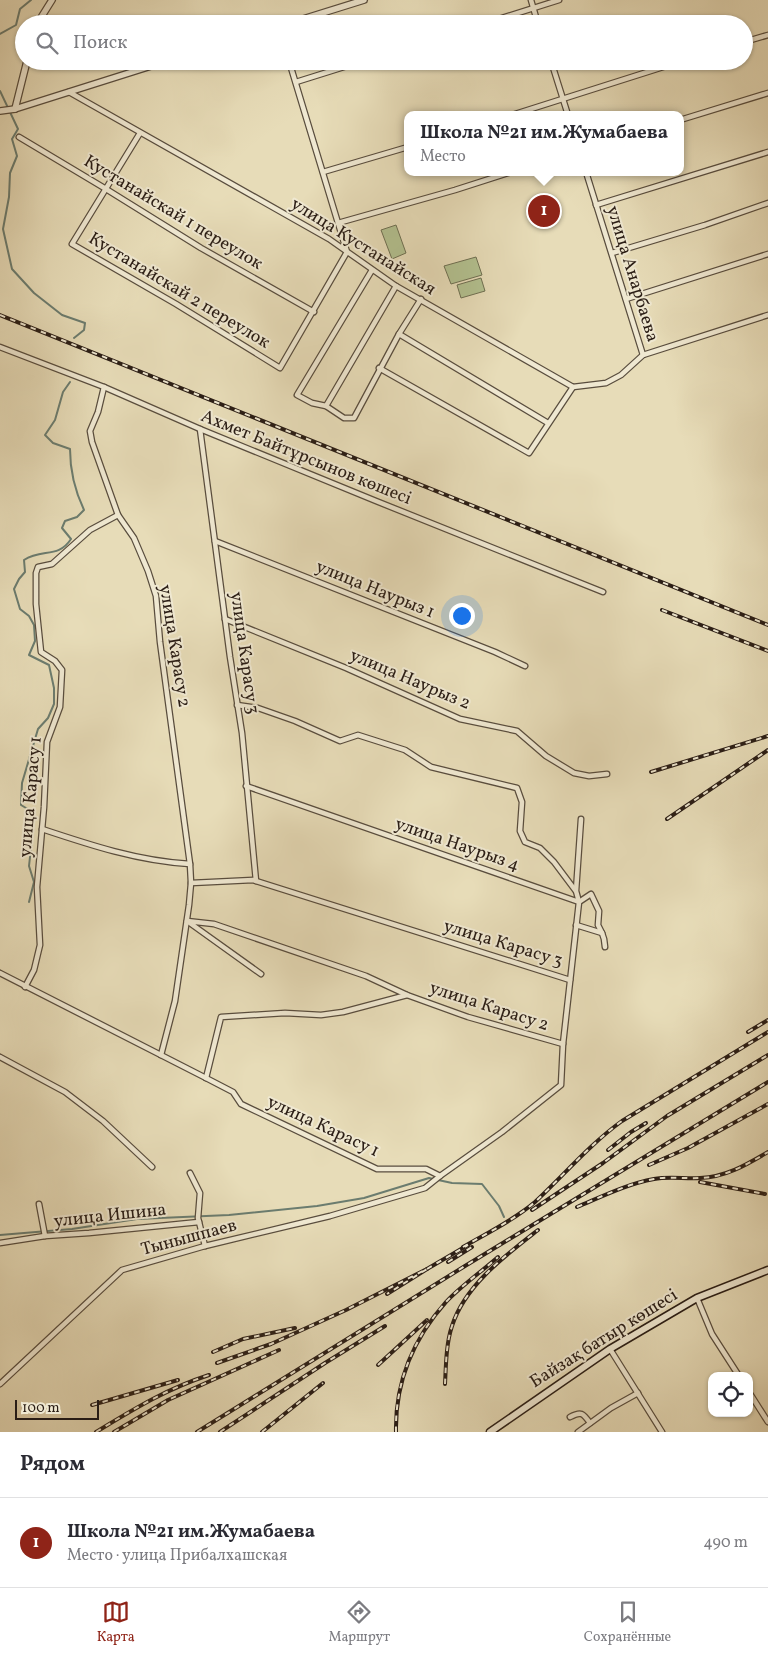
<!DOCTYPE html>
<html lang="ru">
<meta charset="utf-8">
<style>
body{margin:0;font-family:Vollkorn,serif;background:#f2f2f3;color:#2b2b33}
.controls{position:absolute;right:15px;bottom:15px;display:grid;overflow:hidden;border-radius:10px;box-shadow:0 1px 4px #0004}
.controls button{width:45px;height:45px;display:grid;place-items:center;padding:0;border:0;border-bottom:1px solid #e1e1e2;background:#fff;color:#2b2b33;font:25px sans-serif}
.scale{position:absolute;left:15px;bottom:12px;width:84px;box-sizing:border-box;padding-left:5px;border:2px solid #2a1d15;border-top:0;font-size:14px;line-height:18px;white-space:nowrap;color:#2a1d15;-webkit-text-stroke:4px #efe8d1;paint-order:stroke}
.you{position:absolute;left:461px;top:615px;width:18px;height:18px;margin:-12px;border:4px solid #fff;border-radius:50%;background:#1a73e8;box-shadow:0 0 0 8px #1a73e833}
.badge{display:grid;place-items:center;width:32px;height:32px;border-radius:50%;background:#8f2418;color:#fff;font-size:16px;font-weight:700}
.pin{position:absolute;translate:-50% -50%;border:2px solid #fff;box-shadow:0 1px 5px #0006}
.popup{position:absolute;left:404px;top:111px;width:280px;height:65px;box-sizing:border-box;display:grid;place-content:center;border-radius:10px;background:#fff;filter:drop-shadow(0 1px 4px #0005);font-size:16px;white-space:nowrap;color:#7c7c81}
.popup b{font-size:19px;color:#2b2b33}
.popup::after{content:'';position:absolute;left:50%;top:100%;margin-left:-10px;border:10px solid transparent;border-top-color:#fff}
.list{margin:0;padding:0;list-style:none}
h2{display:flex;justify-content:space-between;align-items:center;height:65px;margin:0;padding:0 20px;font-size:21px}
h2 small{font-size:16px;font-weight:400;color:#7c7c81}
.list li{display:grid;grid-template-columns:32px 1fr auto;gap:15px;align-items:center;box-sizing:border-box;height:90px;padding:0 20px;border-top:1px solid #e1e1e2}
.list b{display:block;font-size:19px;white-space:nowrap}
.list p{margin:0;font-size:16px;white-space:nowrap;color:#7c7c81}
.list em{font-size:16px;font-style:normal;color:#7c7c81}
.icon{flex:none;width:28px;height:28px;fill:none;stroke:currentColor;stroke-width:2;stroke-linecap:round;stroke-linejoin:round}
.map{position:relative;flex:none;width:768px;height:1432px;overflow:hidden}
.search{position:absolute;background:#fff;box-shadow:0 1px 4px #0004;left:15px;right:15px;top:15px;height:55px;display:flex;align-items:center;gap:12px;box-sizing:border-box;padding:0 18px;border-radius:28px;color:#7c7c81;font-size:19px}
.sheet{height:155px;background:#fff}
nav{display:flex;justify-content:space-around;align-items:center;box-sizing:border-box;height:70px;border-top:1px solid #e1e1e2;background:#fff;font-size:14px;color:#7c7c81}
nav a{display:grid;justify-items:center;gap:2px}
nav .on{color:#8f2418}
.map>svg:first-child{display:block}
.green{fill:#b3c190;stroke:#6e6f52}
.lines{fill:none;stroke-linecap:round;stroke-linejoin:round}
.stream{stroke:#6b7c6f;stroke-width:2}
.minor-casing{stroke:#594d3e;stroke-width:7}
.tertiary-casing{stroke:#594d3e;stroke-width:8}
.secondary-casing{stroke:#2a1d15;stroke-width:9}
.minor{stroke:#efe8d1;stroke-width:4.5}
.tertiary{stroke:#efe8d1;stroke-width:5.5}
.secondary{stroke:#efe8d1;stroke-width:6}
.rail-casing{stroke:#2a1d15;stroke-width:4}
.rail{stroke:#efe8d1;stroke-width:2;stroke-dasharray:5.5;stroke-linecap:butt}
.labels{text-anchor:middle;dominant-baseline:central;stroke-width:4;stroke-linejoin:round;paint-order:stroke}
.street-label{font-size:18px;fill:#2a1d15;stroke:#efe8d1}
</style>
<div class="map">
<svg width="768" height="1432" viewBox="0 0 768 1432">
<rect width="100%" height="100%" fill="#e7dcb8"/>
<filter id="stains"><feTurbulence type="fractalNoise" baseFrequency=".004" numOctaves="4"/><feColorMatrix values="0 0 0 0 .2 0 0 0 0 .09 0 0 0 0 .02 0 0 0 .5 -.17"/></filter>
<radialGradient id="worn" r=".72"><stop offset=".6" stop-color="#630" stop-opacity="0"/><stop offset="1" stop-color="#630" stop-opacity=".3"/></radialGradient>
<g class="green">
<path d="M396 225 406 253 392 259 381 230Z"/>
<path d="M476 257 482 275 451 284 444 266Z"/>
<path d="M481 278 485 291 461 298 457 285Z"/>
</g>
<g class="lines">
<g class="stream">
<path d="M0 34 16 25 20 9 31 0"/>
<path d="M0 91 18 129 12 139 17 156 10 173 9 197 3 229 12 269 34 293 62 315 85 323 84 330 74 338"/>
<path d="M29 902 34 882 29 866 34 821 31 811 21 805 22 783 38 729 48 718 54 704V688L49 665 29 655 35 641 34 625 29 616 20 609 14 589 19 579 25 572 24 560C42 548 58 559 71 539L62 528 65 521 77 517 84 510C75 491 70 470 70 449L53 443 45 435 55 420 63 392 70 382"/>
<path d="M0 1235 72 1229 137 1219 229 1215 317 1206 364 1198 429 1178 452 1183 482 1184 499 1206 504 1217"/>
</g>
<g class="minor-casing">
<g id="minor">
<path d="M531 0 538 24"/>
<path d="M483 24 559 0"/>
<path d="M744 42 768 35"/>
<path d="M289 61 338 223"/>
<path d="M551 61 568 115"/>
<path d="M296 82 363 61"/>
<path d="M69 92 329 239 396 286 573 387 606 383 621 375 643 355 768 315"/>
<path d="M512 115 682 61"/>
<path d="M680 120 768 93"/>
<path d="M140 133 72 244 176 304 280 368 347 252 338 223 455 190 511 172"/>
<path d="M19 137 106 189 201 248 314 312"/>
<path d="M323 172 408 147"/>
<path d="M586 172 643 355"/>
<path d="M596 205 768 152"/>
<path d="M612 253 705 225 768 203"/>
<path d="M372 270 297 395 312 403 326 406 344 418H354L399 334 421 299"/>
<path d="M626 299 768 254"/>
<path d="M399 334 548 423"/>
<path d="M0 347 104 387 200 429 376 501 603 592"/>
<path d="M379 368 529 453 573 387"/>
<path d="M104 387 98 412 90 431 92 442 118 515 134 538 148 571 156 596 160 642 190 864 191 883 189 905 175 1001 161 1055"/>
<path d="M326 406 396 286"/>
<path d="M200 429 230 657 242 733 256 881"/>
<path d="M215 541 495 652 525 666"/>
<path d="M225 619 346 668 460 719 517 731 546 756 574 773 589 776 607 774"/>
<path d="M237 705 258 708 295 721 340 741 358 735 405 750 431 767 517 788 522 802 520 831 525 842 540 848 554 862 575 890"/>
<path d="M246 786 579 902 576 891 581 819"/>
<path d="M42 829C90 845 138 861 190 864"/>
<path d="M191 883 253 880 570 980"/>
<path d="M576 925 602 933 604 939 605 947"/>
<path d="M0 973 206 1078 233 1092 241 1104 377 1169H426L440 1176"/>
<path d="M261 974 187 921 214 924 366 976 407 995 468 1017 563 1044"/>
<path d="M25 987 34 970 40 945 37 887 44 807 47 742 60 707 62 670 55 661 41 652 36 604V573L38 567 52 564 90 530 118 515"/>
<path d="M0 1057 65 1092 103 1121 152 1167"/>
<path d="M206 1078 221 1017 285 1013 321 1015 343 1012 407 995"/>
<path d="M190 1173 200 1193 198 1218 205 1246"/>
<path d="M39 1204 45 1236"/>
<path d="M0 1243 45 1236 89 1233 199 1222"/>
<path d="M697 1298 712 1334 739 1376"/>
<path d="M610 1349 662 1432"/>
<path d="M0 1384 122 1270 205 1246 330 1216 425 1188 440 1176 502 1132 561 1085 563 1044 579 902 591 894 599 911 598 925 602 933"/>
<path d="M749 1392 768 1422"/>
<path d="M570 1417C581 1411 583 1413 590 1423"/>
<path d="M578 1432 611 1408 638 1393"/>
</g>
</g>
<g class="tertiary-casing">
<g id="tertiary">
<path d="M37 24 52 0"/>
<path d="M287 24 364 0"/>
<path d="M15 109 27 61"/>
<path d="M0 111 15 109 167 61"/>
</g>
</g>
<g class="secondary-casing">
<path id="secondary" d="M490 1432 610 1349 697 1298 768 1270"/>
</g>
<use href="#minor" class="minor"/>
<use href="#tertiary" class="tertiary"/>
<use href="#secondary" class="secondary"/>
<g class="rail-casing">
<g id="rail">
<path d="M0 315 768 625"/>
<path d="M662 610 768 651"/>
<path d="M651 772 768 736"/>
<path d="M667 819 768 750"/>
<path d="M748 1032 768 1020"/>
<path d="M608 1150 631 1132 646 1123"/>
<path d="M649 1165 688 1148 768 1104"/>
<path d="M700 1182 765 1194"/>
<path d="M577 1207C603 1196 627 1184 654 1179 669 1176 685 1179 700 1178 726 1177 746 1165 768 1152"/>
<path d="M532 1210 603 1163 667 1116 768 1055"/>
<path d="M463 1247C487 1233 514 1220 535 1202 564 1175 590 1144 622 1121L768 1032"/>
<path d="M448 1262 472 1247"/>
<path d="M427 1269 468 1245"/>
<path d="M213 1352 243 1339 295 1328"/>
<path d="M217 1363 271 1344 346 1310 427 1269 387 1294"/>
<path d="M378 1365 427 1320"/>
<path d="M445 1384C446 1365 446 1344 452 1326 465 1285 506 1255 538 1230"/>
<path d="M92 1405 178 1380"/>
<path d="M96 1432C134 1409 166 1389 209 1375"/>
<path d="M114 1432 168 1400 279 1350"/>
<path d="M197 1432 465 1266 768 1082"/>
<path d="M220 1432 325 1363 385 1326"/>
<path d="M262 1432 323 1383"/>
<path d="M396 1432C395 1382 413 1339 446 1302 461 1286 481 1272 498 1257"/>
</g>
</g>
<use href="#rail" class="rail"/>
</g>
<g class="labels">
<g class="street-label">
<text transform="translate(173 213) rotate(31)">Кустанайскай 1 переулок</text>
<text transform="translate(363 247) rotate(32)">улица Кустанайская</text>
<text transform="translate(632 274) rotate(73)">улица Анарбаева</text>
<text transform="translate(179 291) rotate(31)">Кустанайскай 2 переулок</text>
<text transform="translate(306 458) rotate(22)">Ахмет Байтұрсынов көшесі</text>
<text transform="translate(375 590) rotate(22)">улица Наурыз 1</text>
<text transform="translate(174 646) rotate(81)">улица Карасу 2</text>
<text transform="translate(244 653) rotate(82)">улица Карасу 3</text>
<text transform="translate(410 680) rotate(23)">улица Наурыз 2</text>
<text transform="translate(31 797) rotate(-85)">улица Карасу 1</text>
<text transform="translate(457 845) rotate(19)">улица Наурыз 4</text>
<text transform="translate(503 944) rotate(17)">улица Карасу 3</text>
<text transform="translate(489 1007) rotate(18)">улица Карасу 2</text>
<text transform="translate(323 1127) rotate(25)">улица Карасу 1</text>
<text transform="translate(110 1216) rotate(-6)">улица Ишина</text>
<text transform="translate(189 1238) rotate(-15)">Тынышпаев</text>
<text transform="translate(604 1339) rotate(-32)">Байзақ батыр көшесі</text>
</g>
</g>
<rect width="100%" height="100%" filter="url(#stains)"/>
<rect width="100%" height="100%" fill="url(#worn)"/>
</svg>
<div class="controls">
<button><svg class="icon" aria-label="locate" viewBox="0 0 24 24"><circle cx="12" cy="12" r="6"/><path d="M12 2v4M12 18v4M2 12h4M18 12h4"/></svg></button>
</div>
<div class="scale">100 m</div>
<div class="you"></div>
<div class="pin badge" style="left:544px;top:211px">1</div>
<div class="popup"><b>Школа №21 им.Жумабаева</b>Место</div>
<div class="search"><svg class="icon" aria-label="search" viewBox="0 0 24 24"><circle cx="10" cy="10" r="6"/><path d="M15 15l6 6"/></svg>Поиск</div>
</div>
<section class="sheet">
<h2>Рядом<small></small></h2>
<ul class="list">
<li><span class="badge">1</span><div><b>Школа №21 им.Жумабаева</b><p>Место · улица Прибалхашская</p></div><em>490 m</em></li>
</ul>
</section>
<nav>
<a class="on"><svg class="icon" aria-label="map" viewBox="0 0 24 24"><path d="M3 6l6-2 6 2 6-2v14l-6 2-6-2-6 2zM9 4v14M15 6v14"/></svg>Карта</a>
<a><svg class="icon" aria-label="directions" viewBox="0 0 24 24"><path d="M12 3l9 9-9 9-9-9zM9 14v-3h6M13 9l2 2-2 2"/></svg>Маршрут</a>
<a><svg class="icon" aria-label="saved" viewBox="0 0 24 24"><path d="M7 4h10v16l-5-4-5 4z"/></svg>Сохранённые</a>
</nav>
